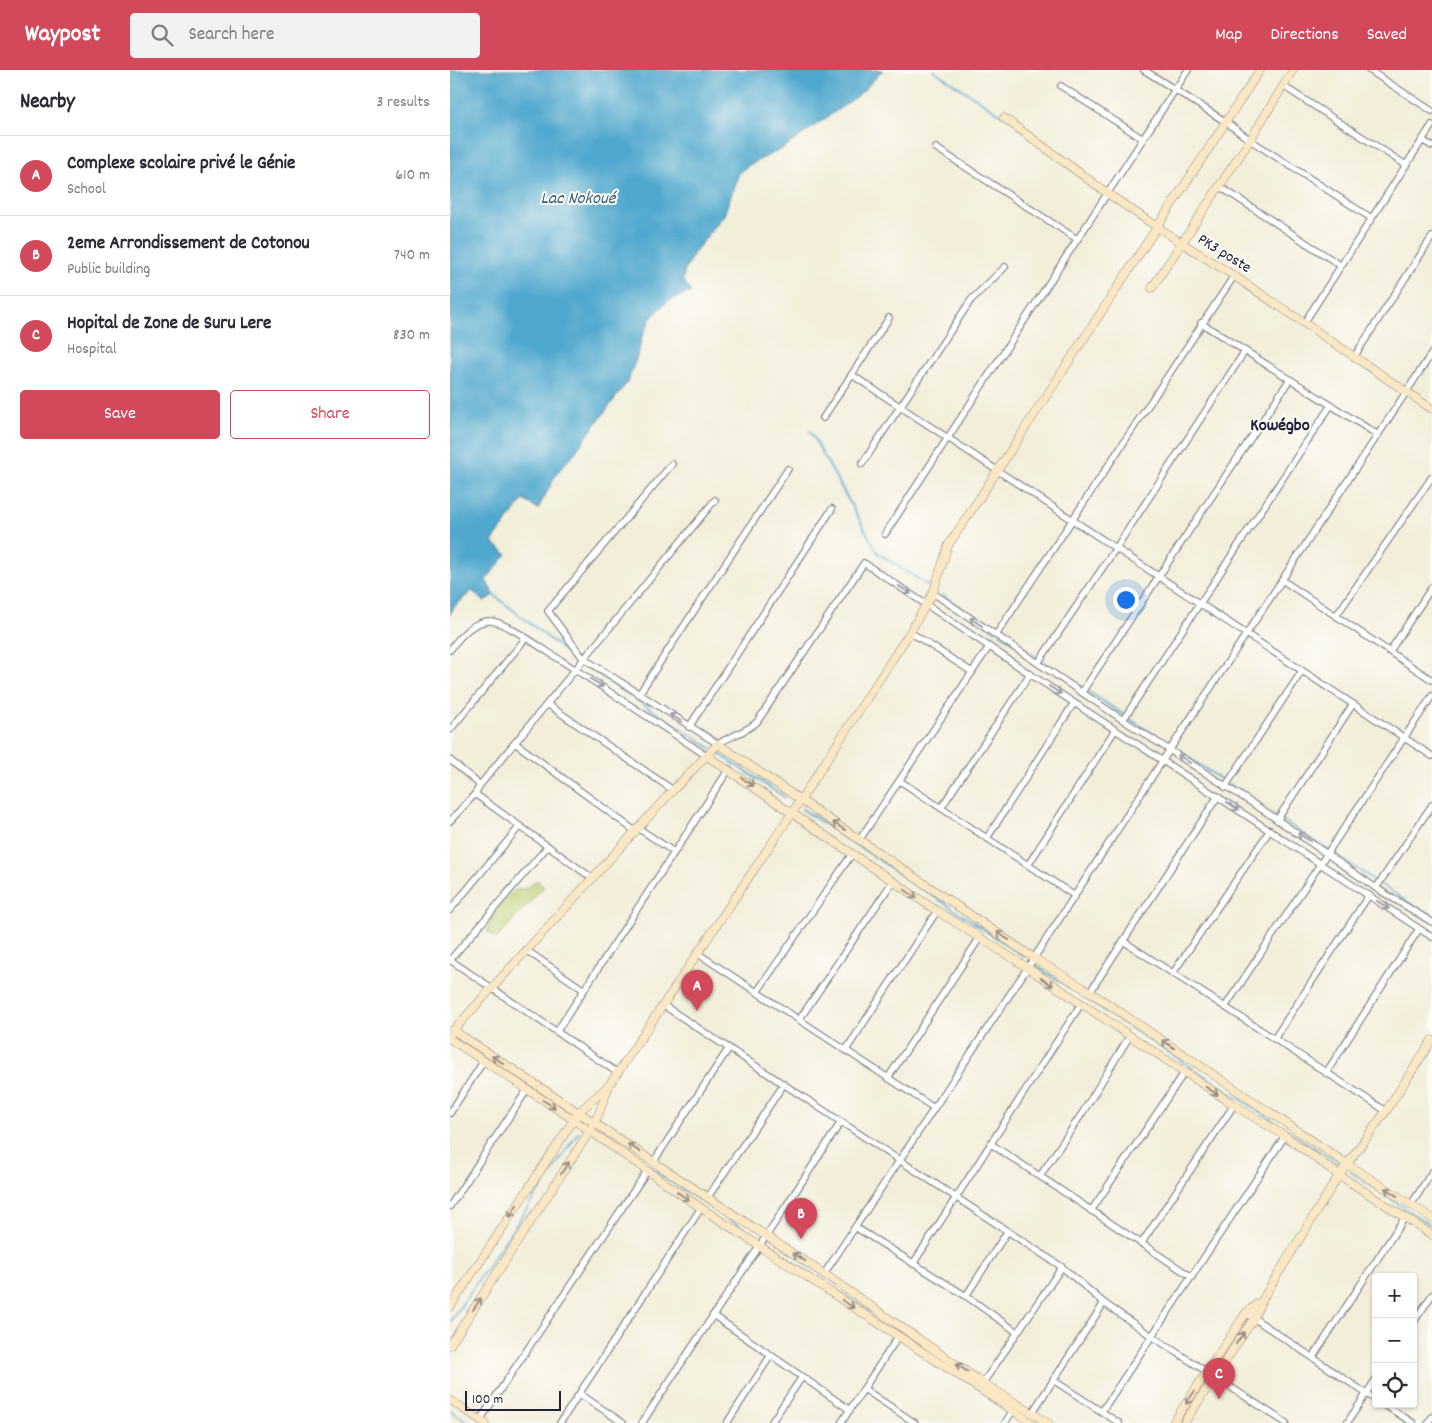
<!DOCTYPE html>
<meta charset="utf-8">
<style>
body{margin:0;font-family:Dekko,sans-serif;background:#f2f2f3;color:#2b2b33}
.controls{position:absolute;right:15px;bottom:15px;display:grid;overflow:hidden;border-radius:5px;box-shadow:0 1px 4px #0004}
.controls button{width:45px;height:45px;display:grid;place-items:center;padding:0;border:0;border-bottom:1px solid #e1e1e2;background:#fff;color:#2b2b33;font:25px sans-serif}
.scale{position:absolute;left:15px;bottom:12px;width:96px;box-sizing:border-box;padding-left:5px;border:2px solid #22223b;border-top:0;font-size:14px;line-height:18px;white-space:nowrap;color:#22223b;-webkit-text-stroke:4px #fdfcf7;paint-order:stroke}
.you{position:absolute;left:675px;top:529px;width:18px;height:18px;margin:-12px;border:4px solid #fff;border-radius:50%;background:#1a73e8;box-shadow:0 0 0 8px #1a73e833}
.badge{display:grid;place-items:center;width:32px;height:32px;border-radius:50%;background:#d1495b;color:#fff;font-size:16px;font-weight:700}
.pin{position:absolute;translate:-50% -41px;filter:drop-shadow(0 1px 2px #0008)}
.pin::after{content:'';position:absolute;top:26px;width:18px;height:15px;background:inherit;clip-path:polygon(0 0,100% 0,50% 100%)}
.list{margin:0;padding:0;list-style:none}
h2{display:flex;justify-content:space-between;align-items:center;height:65px;margin:0;padding:0 20px;font-size:21px}
h2 small{font-size:16px;font-weight:400;color:#7c7c81}
.list li{display:grid;grid-template-columns:32px 1fr auto;gap:15px;align-items:center;box-sizing:border-box;height:80px;padding:0 20px;border-top:1px solid #e1e1e2}
.list b{display:block;font-size:19px;white-space:nowrap}
.list p{margin:0;font-size:16px;white-space:nowrap;color:#7c7c81}
.list em{font-size:16px;font-style:normal;color:#7c7c81}
.actions{display:flex;gap:10px;padding:15px 20px}
.actions a{flex:1;padding:11px 0;border:1px solid #d1495b;border-radius:5px;text-align:center;font-size:18px;color:#d1495b}
.actions .main{background:#d1495b;color:#fff}
.icon{flex:none;width:28px;height:28px;fill:none;stroke:currentColor;stroke-width:2;stroke-linecap:round;stroke-linejoin:round}
.map{position:relative;flex:none;width:982px;height:1353px;overflow:hidden}
header{display:flex;align-items:center;gap:30px;box-sizing:border-box;height:70px;padding:0 25px;background:#d1495b;color:#fff}
header strong{font-size:24px}
nav{display:flex;gap:28px;margin-inline-start:auto;font-size:18px}
.search{width:350px;height:45px;background:#f2f2f3;display:flex;align-items:center;gap:12px;box-sizing:border-box;padding:0 18px;border-radius:5px;color:#7c7c81;font-size:19px}
main{display:flex}
aside{flex:1;background:#fff}
.map>svg:first-child{display:block}
.green{fill:#bbce71;stroke:#6e7856}
.water{fill:#50a7cd;stroke:#396484}
.lines{fill:none;stroke-linecap:round;stroke-linejoin:round}
.stream{stroke:#50a7cd;stroke-width:2}
.street-casing{stroke:#8a888a;stroke-width:8}
.secondary-casing{stroke:#8a888a;stroke-width:9}
.street{stroke:#fff;stroke-width:5.5}
.secondary{stroke:#fae7c3;stroke-width:8}
.oneway{stroke:#9c9ca7}
.oneway2{stroke:#998e86}
.labels{text-anchor:middle;dominant-baseline:central;stroke-width:4;stroke-linejoin:round;paint-order:stroke}
.street-label{font-size:16px;fill:#22223b;stroke:#fdfcf7}
.water-label{font-size:18px;font-style:italic;fill:#375e7d;stroke:#fdfcf7}
.neighbourhood-label{font-size:18px;font-weight:bold;fill:#22223b;stroke:#fdfcf7}
</style>
<header>
<strong>Waypost</strong>
<div class="search"><svg class="icon" aria-label="search" viewBox="0 0 24 24"><circle cx="10" cy="10" r="6"/><path d="M15 15l6 6"/></svg>Search here</div>
<nav><a>Map</a><a>Directions</a><a>Saved</a></nav>
</header>
<main>
<aside>
<h2>Nearby<small>3 results</small></h2>
<ul class="list">
<li><span class="badge">A</span><div><b>Complexe scolaire privé le Génie</b><p>School</p></div><em>610 m</em></li>
<li><span class="badge">B</span><div><b>2eme Arrondissement de Cotonou</b><p>Public building</p></div><em>740 m</em></li>
<li><span class="badge">C</span><div><b>Hopital de Zone de Suru Lere</b><p>Hospital</p></div><em>830 m</em></li>
</ul>
<div class="actions"><a class="main">Save</a><a>Share</a></div>
</aside>
<div class="map">
<svg width="982" height="1353" viewBox="0 0 982 1353">
<rect width="100%" height="100%" fill="#fdfcf7"/>
<filter id="ink" filterUnits="userSpaceOnUse"><feTurbulence type="fractalNoise" baseFrequency=".02" numOctaves="2"/><feDisplacementMap in="SourceGraphic" scale="10" xChannelSelector="R" yChannelSelector="G"/><feConvolveMatrix kernelMatrix="1 2 1 2 8 2 1 2 1" color-interpolation-filters="sRGB"/></filter>
<filter id="wash" filterUnits="userSpaceOnUse"><feTurbulence type="fractalNoise" baseFrequency=".0096" numOctaves="4" result="noise"/><feDisplacementMap in="SourceGraphic" scale="20" xChannelSelector="R" yChannelSelector="G"/><feGaussianBlur stdDeviation="1.12" result="paint"/><feColorMatrix in="noise" values="0 0 0 0 0 0 0 0 0 0 0 0 0 0 0 0 0 1.4 0 .05"/><feComposite in="paint" operator="in"/></filter>
<g filter="url(#wash)">
<rect width="100%" height="100%" fill="#f2eed9"/>
<path class="green" d="M87 810 94 817 46 869 38 862C38 847 53 831 64 821L68 819 77 818Z"/>
<path class="water" d="M0 0H433L409 25 332 79 299 95 289 103 274 145 244 183 235 200 233 210 241 222 218 231 201 248 192 267 188 284 178 311 123 385 107 403 88 439 73 430 42 472 57 484 36 510 44 525 34 531 22 521 5 536 0 545Z"/>
<g class="lines">
<g class="stream">
<path d="M483 0 553 46"/>
<path d="M360 361 428 483 480 517"/>
<path d="M44 525 126 590"/>
<path d="M492 525 546 561"/>
<path d="M550 563 775 712"/>
<path d="M131 594 261 678"/>
<path d="M265 681 334 727"/>
<path d="M779 715 813 737"/>
<path d="M352 739 574 886"/>
<path d="M823 744 982 848"/>
<path d="M585 895 888 1093"/>
<path d="M181 1085 303 1165"/>
<path d="M900 1102 982 1156"/>
<path d="M319 1176 509 1301"/>
<path d="M0 1252 128 1063"/>
<path d="M0 1340 19 1353"/>
</g>
</g>
</g>
<g filter="url(#ink)">
<g class="lines">
<g class="street-casing">
<g id="street">
<path d="M694 0 776 52 800 70 921 148"/>
<path d="M919 0 982 41"/>
<path d="M611 16 693 69"/>
<path d="M833 16 956 95"/>
<path d="M972 70 982 76"/>
<path d="M486 78 627 169"/>
<path d="M769 116 890 195"/>
<path d="M751 253 928 365"/>
<path d="M854 253 982 55"/>
<path d="M904 287 982 167"/>
<path d="M402 305 982 686"/>
<path d="M373 348 439 248"/>
<path d="M222 394 98 541 133 588 268 674C280 666 296 662 307 652L414 493 580 604 982 867"/>
<path d="M412 394 521 230 555 197"/>
<path d="M435 464 738 0"/>
<path d="M832 510 982 610"/>
<path d="M483 523 673 650 819 744 926 818 982 852"/>
<path d="M886 546 982 407"/>
<path d="M460 562 522 602"/>
<path d="M546 565 784 206"/>
<path d="M0 580C9 567 23 550 41 551 55 552 86 574 98 582 151 616 204 651 257 686"/>
<path d="M940 581 982 517"/>
<path d="M588 593 666 478 795 281"/>
<path d="M632 622 840 309"/>
<path d="M189 624 338 399"/>
<path d="M97 634 223 720"/>
<path d="M673 650 881 335"/>
<path d="M239 657 382 439"/>
<path d="M0 660 76 568"/>
<path d="M65 673 185 761"/>
<path d="M0 690 30 715"/>
<path d="M450 711 625 826"/>
<path d="M775 717 852 601"/>
<path d="M25 724 142 808"/>
<path d="M491 738 580 604"/>
<path d="M827 750 903 634"/>
<path d="M0 751 25 724 30 715 265 430"/>
<path d="M188 758 224 782"/>
<path d="M537 768 624 633"/>
<path d="M410 769 539 577"/>
<path d="M578 795 665 660"/>
<path d="M926 818 982 735"/>
<path d="M0 840 70 756"/>
<path d="M673 871 936 1041"/>
<path d="M76 880 134 920"/>
<path d="M247 883 484 1038"/>
<path d="M0 890 168 1003"/>
<path d="M0 890 98 776"/>
<path d="M723 903 820 760"/>
<path d="M307 922 402 784"/>
<path d="M640 922 768 726"/>
<path d="M213 935 612 1197 654 1233 703 1267 836 1353"/>
<path d="M775 937 982 626"/>
<path d="M349 950 443 811"/>
<path d="M107 961 279 699"/>
<path d="M824 969 919 825"/>
<path d="M396 980 487 841"/>
<path d="M876 1003 969 859"/>
<path d="M438 1008 529 869"/>
<path d="M0 1043 33 992"/>
<path d="M541 1074 742 1207"/>
<path d="M204 1091 279 978"/>
<path d="M590 1106 633 1042 679 967"/>
<path d="M258 1127 334 1014"/>
<path d="M961 1135 982 1102"/>
<path d="M0 1136 77 1020"/>
<path d="M641 1141 734 1003"/>
<path d="M405 1157 516 1226 567 1262"/>
<path d="M691 1174 784 1035"/>
<path d="M463 1194 631 934"/>
<path d="M374 1204 584 888 713 690 982 283"/>
<path d="M516 1226 557 1162"/>
<path d="M796 1243 926 1330"/>
<path d="M263 1245 400 1340"/>
<path d="M963 1253 982 1225"/>
<path d="M863 1287 955 1147"/>
<path d="M603 1310 669 1353"/>
<path d="M533 1313 612 1197"/>
<path d="M414 1319 465 1353"/>
<path d="M130 1324 173 1353"/>
<path d="M933 1334 963 1353"/>
<path d="M652 1341 835 1066"/>
<path d="M582 1343 654 1233"/>
<path d="M30 1350 197 1101"/>
<path d="M110 1353 251 1138"/>
<path d="M192 1353C258 1252 326 1153 391 1052"/>
<path d="M277 1353 321 1285"/>
<path d="M321 1353 352 1307"/>
<path d="M391 1353 448 1267"/>
<path d="M555 1353 563 1340"/>
<path d="M897 1353 926 1309"/>
<path d="M978 1353 982 1347"/>
</g>
</g>
<g class="secondary-casing">
<g id="secondary">
<path d="M554 48 657 123 707 157 784 206 982 339"/>
<path d="M702 218 800 70 843 0"/>
<path d="M257 686 487 841 578 898 784 1035 835 1066 889 1105 982 1165"/>
<path d="M3 960 374 1204 533 1313 598 1353"/>
<path d="M0 964 223 720 268 674 584 888 640 922 897 1094 982 1148"/>
<path d="M0 969 124 1050 251 1138 582 1353"/>
<path d="M0 1237 129 1042 159 1015"/>
<path d="M0 1275 145 1053 160 1014 350 731 460 562 483 523 498 476 810 0"/>
<path d="M0 1330 35 1353"/>
<path d="M723 1353 796 1243 808 1233"/>
<path d="M734 1353 804 1248 812 1230 889 1105 936 1041 982 970"/>
</g>
</g>
<use href="#street" class="street"/>
<use href="#secondary" class="secondary"/>
</g>
<defs><path id="oneway-shaft" d="M-6 0H5M1.5-3L5.5 0L1.5 3" fill="none" stroke-width="1.6" stroke-linecap="round" stroke-linejoin="round" transform="scale(1.25)"/></defs>
<g class="oneway">
<use href="#oneway-shaft" transform="translate(455 520) rotate(33)"/>
<use href="#oneway-shaft" transform="translate(526 552) rotate(-146)"/>
<use href="#oneway-shaft" transform="translate(147 613) rotate(33)"/>
<use href="#oneway-shaft" transform="translate(605 620) rotate(33)"/>
<use href="#oneway-shaft" transform="translate(226 648) rotate(-147)"/>
<use href="#oneway-shaft" transform="translate(734 689) rotate(-146)"/>
<use href="#oneway-shaft" transform="translate(783 736) rotate(34)"/>
<use href="#oneway-shaft" transform="translate(854 767) rotate(-147)"/>
<use href="#oneway-shaft" transform="translate(933 835) rotate(34)"/>
</g>
<g class="oneway2">
<use href="#oneway-shaft" transform="translate(298 712) rotate(34)"/>
<use href="#oneway-shaft" transform="translate(389 756) rotate(-148)"/>
<use href="#oneway-shaft" transform="translate(461 824) rotate(35)"/>
<use href="#oneway-shaft" transform="translate(553 866) rotate(-146)"/>
<use href="#oneway-shaft" transform="translate(597 912) rotate(34)"/>
<use href="#oneway-shaft" transform="translate(718 974) rotate(-146)"/>
<use href="#oneway-shaft" transform="translate(48 990) rotate(-147)"/>
<use href="#oneway-shaft" transform="translate(762 1021) rotate(33)"/>
<use href="#oneway-shaft" transform="translate(99 1034) rotate(32)"/>
<use href="#oneway-shaft" transform="translate(184 1078) rotate(-147)"/>
<use href="#oneway-shaft" transform="translate(115 1098) rotate(-57)"/>
<use href="#oneway-shaft" transform="translate(941 1122) rotate(-147)"/>
<use href="#oneway-shaft" transform="translate(233 1126) rotate(34)"/>
<use href="#oneway-shaft" transform="translate(63 1141) rotate(123)"/>
<use href="#oneway-shaft" transform="translate(349 1187) rotate(-147)"/>
<use href="#oneway-shaft" transform="translate(27 1234) rotate(-57)"/>
<use href="#oneway-shaft" transform="translate(398 1234) rotate(34)"/>
<use href="#oneway-shaft" transform="translate(790 1268) rotate(-56)"/>
<use href="#oneway-shaft" transform="translate(512 1298) rotate(-146)"/>
<use href="#oneway-shaft" transform="translate(740 1328) rotate(124)"/>
</g>
</g>
<g class="labels">
<g class="street-label">
<text transform="translate(774 184) rotate(32)">PK3 poste</text>
</g>
<g class="water-label">
<text x="128" y="129">Lac Nokoué</text>
</g>
<g class="neighbourhood-label">
<text x="830" y="356">Kowégbo</text>
</g>
</g>
</svg>
<div class="controls">
<button>+</button>
<button>−</button>
<button><svg class="icon" aria-label="locate" viewBox="0 0 24 24"><circle cx="12" cy="12" r="6"/><path d="M12 2v4M12 18v4M2 12h4M18 12h4"/></svg></button>
</div>
<div class="scale">100 m</div>
<div class="you"></div>
<div class="pin badge" style="left:247px;top:941px">A</div>
<div class="pin badge" style="left:351px;top:1169px">B</div>
<div class="pin badge" style="left:769px;top:1329px">C</div>
</div>
</main>
